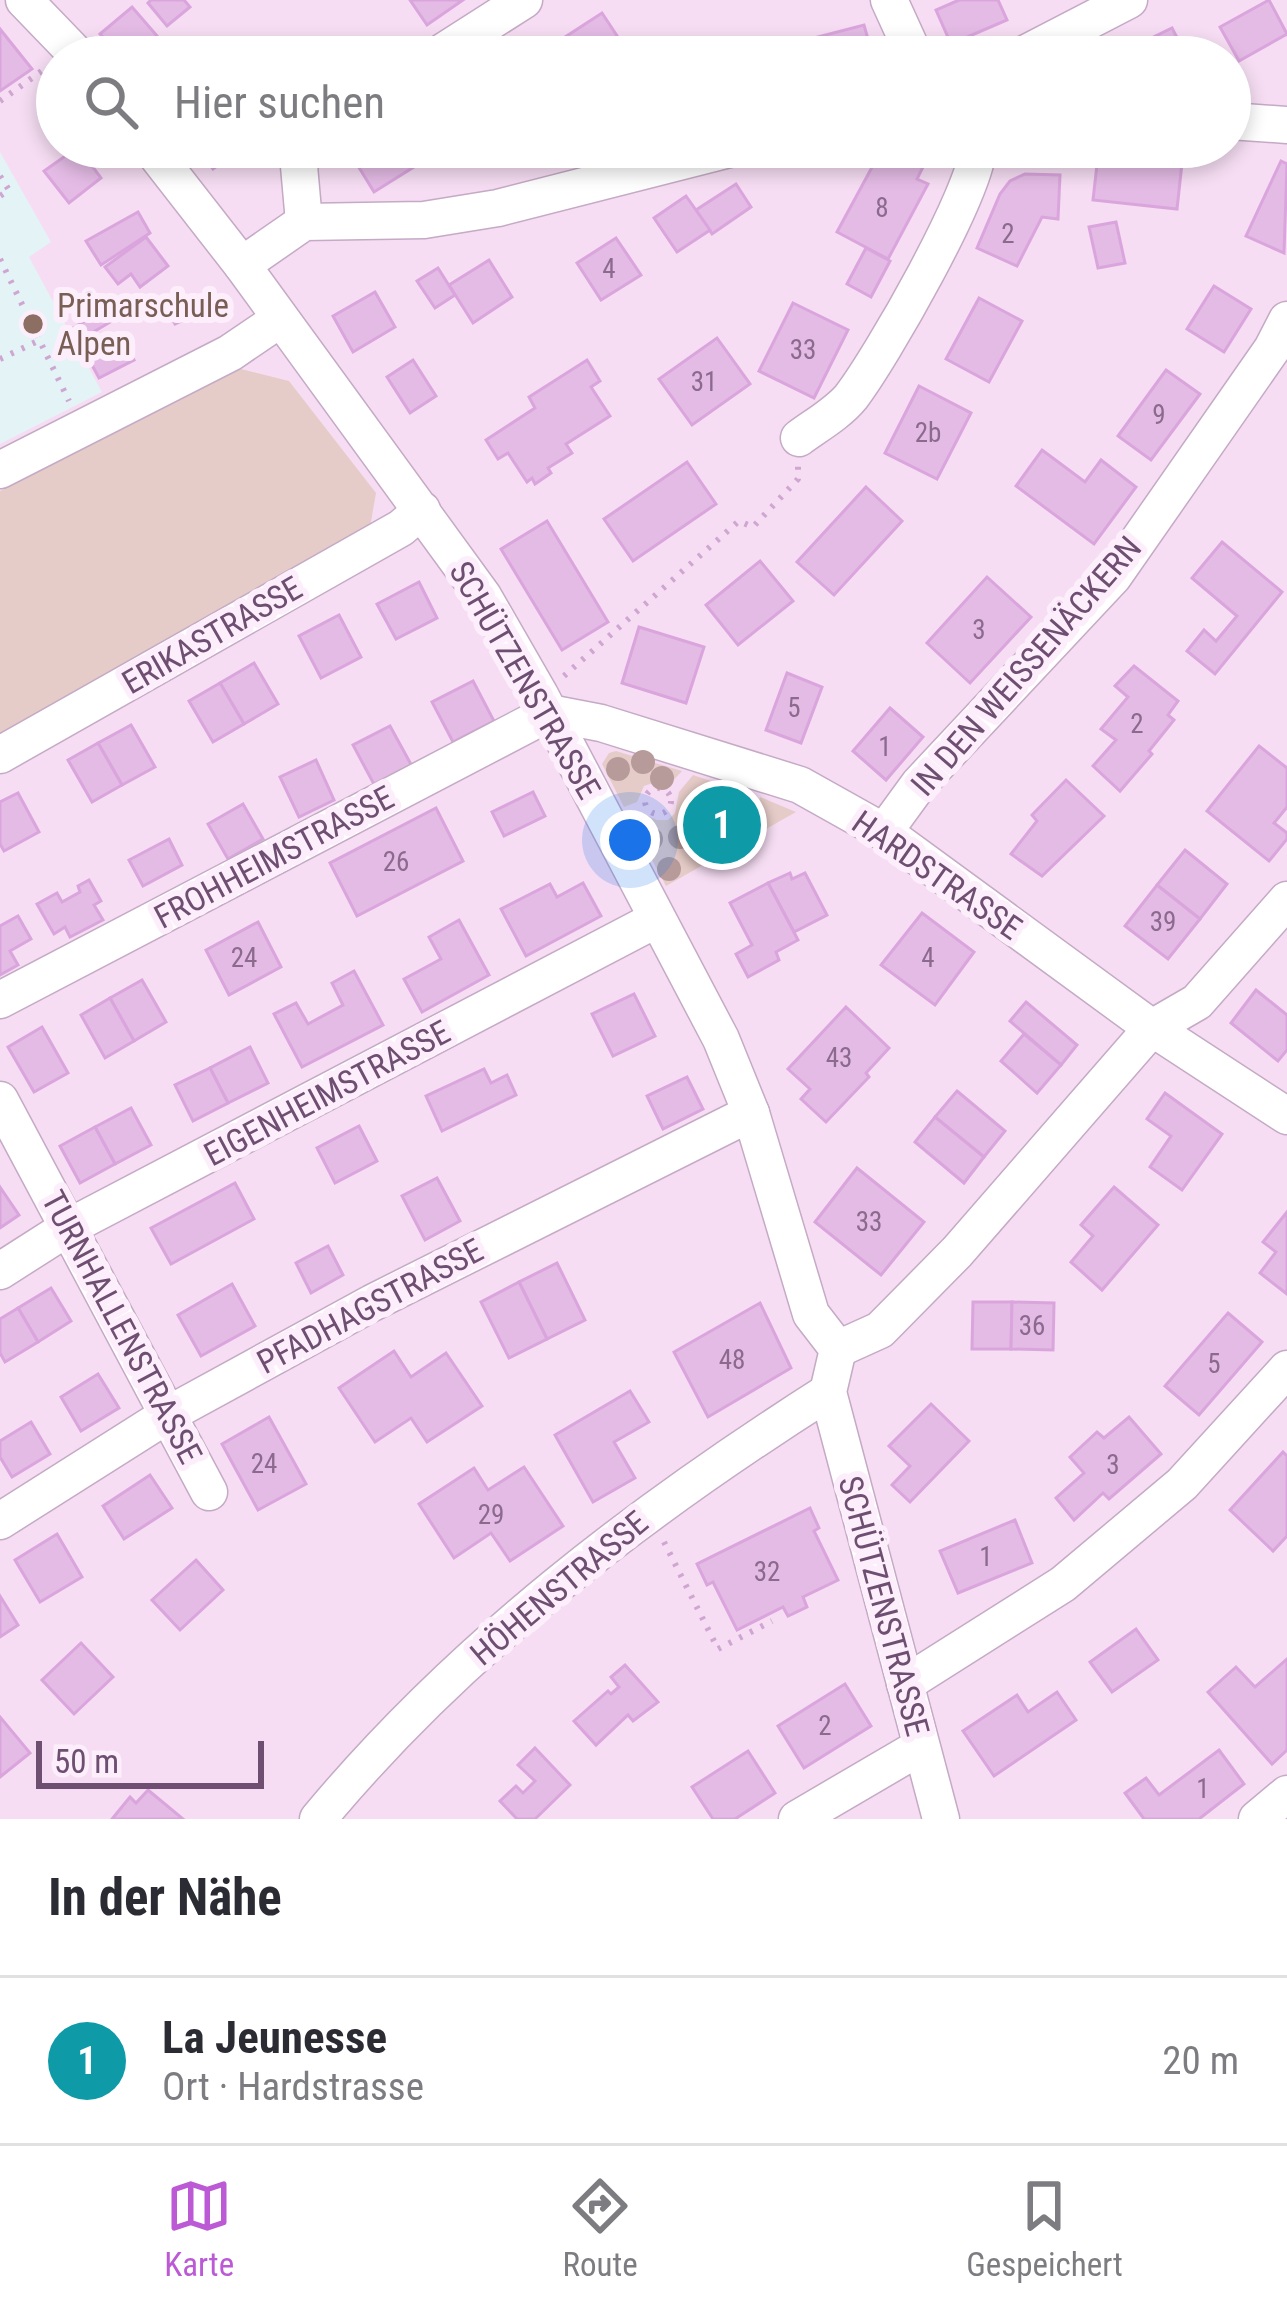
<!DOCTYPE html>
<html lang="de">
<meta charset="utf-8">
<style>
body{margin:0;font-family:"Roboto Condensed",sans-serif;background:#f2f2f3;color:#2b2b33}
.scale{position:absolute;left:36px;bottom:30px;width:228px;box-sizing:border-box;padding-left:12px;border:6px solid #6e4f71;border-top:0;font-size:33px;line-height:42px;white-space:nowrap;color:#6e4f71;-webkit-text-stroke:9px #fdeefb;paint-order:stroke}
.you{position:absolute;left:630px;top:840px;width:42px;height:42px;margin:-30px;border:9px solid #fff;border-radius:50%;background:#1a73e8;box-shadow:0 0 0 18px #1a73e833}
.badge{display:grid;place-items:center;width:78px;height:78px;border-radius:50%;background:#bc5ad6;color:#fff;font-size:39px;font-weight:700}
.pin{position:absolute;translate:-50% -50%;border:6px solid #fff;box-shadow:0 3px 12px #0006}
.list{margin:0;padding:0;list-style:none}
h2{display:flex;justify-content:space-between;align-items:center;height:156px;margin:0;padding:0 48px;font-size:51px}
h2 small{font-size:39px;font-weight:400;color:#7c7c81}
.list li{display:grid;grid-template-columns:78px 1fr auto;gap:36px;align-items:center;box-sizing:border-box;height:168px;padding:0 48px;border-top:3px solid #e1e1e2}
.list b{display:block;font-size:45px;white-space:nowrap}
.list p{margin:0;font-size:39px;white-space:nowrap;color:#7c7c81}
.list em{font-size:39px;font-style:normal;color:#7c7c81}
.icon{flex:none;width:66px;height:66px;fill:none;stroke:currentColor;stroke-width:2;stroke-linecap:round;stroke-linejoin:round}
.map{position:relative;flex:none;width:1287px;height:1819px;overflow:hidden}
.search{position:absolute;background:#fff;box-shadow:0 6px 18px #0003;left:36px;right:36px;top:36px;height:132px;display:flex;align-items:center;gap:30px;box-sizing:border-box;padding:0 42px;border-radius:66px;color:#7c7c81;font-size:45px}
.sheet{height:324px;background:#fff}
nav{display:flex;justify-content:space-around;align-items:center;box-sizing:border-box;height:168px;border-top:3px solid #e1e1e2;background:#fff;font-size:33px;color:#7c7c81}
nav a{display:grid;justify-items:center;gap:6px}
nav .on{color:#bc5ad6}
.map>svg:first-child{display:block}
.residential{fill:#f6ddf3;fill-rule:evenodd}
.education{fill:#e4f3f6}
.green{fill:#e6ccc8}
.building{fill:#e4bbe5;stroke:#daa5dd;stroke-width:3}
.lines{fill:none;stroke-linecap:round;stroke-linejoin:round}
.minor-casing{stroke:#c5aac5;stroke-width:39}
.path{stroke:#cfa6d1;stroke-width:6;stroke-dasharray:3 9;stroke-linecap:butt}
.minor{stroke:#fff;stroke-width:36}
.tree{fill:#b79b9a}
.education-dot{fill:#8d6e63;stroke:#fdeefb;stroke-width:4.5}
.labels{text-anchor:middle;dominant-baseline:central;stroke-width:12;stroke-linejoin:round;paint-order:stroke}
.number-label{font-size:27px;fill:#8c6a8e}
.education-label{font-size:33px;fill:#785e54;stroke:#fdeefb;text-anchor:start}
.street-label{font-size:33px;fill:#6e4f71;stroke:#fdeefb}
</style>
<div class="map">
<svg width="1287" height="1819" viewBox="0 0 1287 1819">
<rect width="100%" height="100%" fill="#fae8f7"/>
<path class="residential" d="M0 0H1287V1819H0V736L241 369 0 491ZM57 57H1230V147H57Z"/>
<path class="education" d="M0 152 51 242 29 257 102 392 0 444Z"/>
<g class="green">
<path d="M241 369 289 381 376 493 370 527 0 736V491Z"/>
<path d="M616 751 682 771 669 785 653 783 644 786 637 802 624 807 602 764 609 753Z"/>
<path d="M693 775 732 788 740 810 751 814 757 811 760 797 796 812 666 886 629 817 640 812 657 820H668L675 813 679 792Z"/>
</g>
<g class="building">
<path d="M151 0H184L190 7 167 26 148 3Z"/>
<path d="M410 0H463L427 25Z"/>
<path d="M959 0H998L1007 20 951 44 936 10Z"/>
<path d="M1269 0 1287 34 1239 61 1220 27Z"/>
<path d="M132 7 158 37 134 57H120L100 34Z"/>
<path d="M602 13 631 57H570L559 41Z"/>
<path d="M864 25 873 57H807L802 41Z"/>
<path d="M1172 28 1187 57H1125L1123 52Z"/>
<path d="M0 29 32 69 0 91Z"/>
<path d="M735 38 747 57H705Z"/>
<path d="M78 147 101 178 69 203 44 171Z"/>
<path d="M197 147H243L213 169Z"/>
<path d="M439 147 441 150 374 192 347 148Z"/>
<path d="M1099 147 1183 154 1177 209 1093 200Z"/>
<path d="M898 151 924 165 917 179 928 184 888 259 837 232 877 158 890 165Z"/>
<path d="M1281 161 1287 164 1284 253 1246 236Z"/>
<path d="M1025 174 1060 175 1058 219 1042 217 1017 266 977 248 1000 194 1010 181Z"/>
<path d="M736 184 751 207 712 234 696 210Z"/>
<path d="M686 196 710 230 677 252 654 218Z"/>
<path d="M138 212 150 233 101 265 86 241Z"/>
<path d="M1116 222 1125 263 1098 268 1089 227Z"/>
<path d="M146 237 168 266 140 287 131 274 118 284 105 267Z"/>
<path d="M616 238 641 275 601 300 577 263Z"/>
<path d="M866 248 890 261 871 297 847 284Z"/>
<path d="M489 260 512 297 473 323 449 285Z"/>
<path d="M438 268 455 295 435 308 417 281Z"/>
<path d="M1214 286 1251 309 1224 352 1187 329Z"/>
<path d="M375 292 395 327 353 352 333 316Z"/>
<path d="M125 297 132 309 80 340 73 328Z"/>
<path d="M979 298 1022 321 989 382 946 359Z"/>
<path d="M189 299 196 314 175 324 167 309Z"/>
<path d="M793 303 848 330 814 398 759 371Z"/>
<path d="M121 335 134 360 99 378 86 354Z"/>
<path d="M717 338 750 384 692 425 659 379Z"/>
<path d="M413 360 436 396 410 413 387 377Z"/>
<path d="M587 360 600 381 591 387 610 416 566 444 572 453 548 468 551 473 535 484 532 478 527 482 508 453 498 459 486 440 535 408 529 397Z"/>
<path d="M1166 370 1200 394 1151 460 1118 436Z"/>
<path d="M919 386 971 413 937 479 885 453Z"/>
<path d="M1042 450 1085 482 1101 460 1136 487 1094 544 1016 486Z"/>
<path d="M687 462 716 504 633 561 604 519Z"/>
<path d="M866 487 902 521 834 595 797 562Z"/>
<path d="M547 521 608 622 562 650 501 549Z"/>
<path d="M1222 542 1282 592 1215 674 1187 651 1204 630 1216 641 1237 616 1192 578Z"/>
<path d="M760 561 793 601 738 645 706 605Z"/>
<path d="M987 577 1031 617 970 683 927 643Z"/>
<path d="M419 582 437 618 396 639 377 604Z"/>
<path d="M339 615 361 657 321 678 299 636Z"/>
<path d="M639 627 704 647 686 703 622 683Z"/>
<path d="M254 663 278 704 244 724 220 683Z"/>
<path d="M1134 666 1178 701 1168 715 1174 720 1149 751 1152 754 1120 791 1093 766 1116 740 1101 729 1128 697 1115 686Z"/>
<path d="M787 673 822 687 801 743 766 730Z"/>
<path d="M473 681 494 721 453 742 432 702Z"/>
<path d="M220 683 244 724 213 742 189 701Z"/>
<path d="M890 708 923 737 886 780 853 751Z"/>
<path d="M131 725 155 767 122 785 98 743Z"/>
<path d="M390 726 413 768 376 788 353 745Z"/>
<path d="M98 743 122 785 92 802 68 760Z"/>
<path d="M1259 746 1287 768V807L1274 823 1287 833V839L1269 861 1207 811Z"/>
<path d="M316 760 334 800 299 817 280 777Z"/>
<path d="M1066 780 1104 816 1042 876 1011 854 1037 821 1032 815Z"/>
<path d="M533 792 545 816 504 836 492 812Z"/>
<path d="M18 793 39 832 4 851 0 844V802Z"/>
<path d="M243 804 263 839 228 859 208 824Z"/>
<path d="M436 808 463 861 357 916 330 863Z"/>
<path d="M169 839 182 865 143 886 129 860Z"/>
<path d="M1185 850 1227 884 1200 919 1157 885Z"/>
<path d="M790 873 792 879 805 873 827 915 794 932 768 883Z"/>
<path d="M89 880 101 901 94 905 103 920 70 937 65 927 54 934 37 904 57 893 62 902 80 892 78 886Z"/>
<path d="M583 883 601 916 526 956 501 909 550 884 557 897Z"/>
<path d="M768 883 798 940 776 952 779 960 748 977 736 954 752 945 730 903Z"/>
<path d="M1157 885 1200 919 1168 959 1125 926Z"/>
<path d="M922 913 974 952 935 1005 881 965Z"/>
<path d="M18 916 31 939 10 951 18 965 0 975V926Z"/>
<path d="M459 920 489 975 422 1012 404 979 441 959 429 937Z"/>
<path d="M258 922 281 967 229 995 206 950Z"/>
<path d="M354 971 383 1025 302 1067 274 1014 296 1003 308 1024 343 1005 332 983Z"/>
<path d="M142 980 166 1022 134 1041 110 998Z"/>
<path d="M1256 990 1287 1015V1050L1278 1061 1231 1023Z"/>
<path d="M634 994 655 1036 613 1056 592 1014Z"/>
<path d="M110 998 134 1041 105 1058 81 1015Z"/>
<path d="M1026 1002 1077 1045 1061 1065 1010 1021Z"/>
<path d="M846 1007 889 1048 866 1073 869 1077 826 1122 801 1099 810 1089 788 1069Z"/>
<path d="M42 1027 68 1073 34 1092 8 1047Z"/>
<path d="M1024 1034 1061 1065 1037 1093 1001 1061Z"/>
<path d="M250 1047 268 1083 228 1103 210 1068Z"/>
<path d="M210 1068 228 1103 193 1121 175 1085Z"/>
<path d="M484 1069 491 1083 507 1075 516 1095 442 1131 426 1096Z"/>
<path d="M687 1077 703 1109 663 1129 647 1096Z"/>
<path d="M957 1091 1005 1131 984 1157 935 1117Z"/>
<path d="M1165 1093 1222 1134 1182 1190 1150 1167 1171 1136 1147 1119Z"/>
<path d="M131 1108 151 1145 115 1164 95 1127Z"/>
<path d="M935 1117 984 1157 964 1183 915 1142Z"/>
<path d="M359 1126 377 1161 335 1183 317 1148Z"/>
<path d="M95 1127 115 1164 80 1183 60 1146Z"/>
<path d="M857 1168 924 1222 881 1275 815 1222Z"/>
<path d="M437 1178 460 1221 425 1240 402 1196Z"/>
<path d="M235 1183 254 1219 171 1264 151 1228Z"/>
<path d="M0 1187 19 1215 0 1228Z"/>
<path d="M1114 1187 1158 1225 1102 1290 1071 1262 1093 1236 1081 1225Z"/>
<path d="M1287 1212V1294L1260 1273 1276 1252 1263 1242Z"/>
<path d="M328 1246 343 1275 311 1293 296 1263Z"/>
<path d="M557 1263 585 1320 547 1339 519 1282Z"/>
<path d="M519 1282 547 1339 509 1358 481 1302Z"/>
<path d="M232 1284 255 1326 201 1356 178 1315Z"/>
<path d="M51 1288 71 1321 38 1342 18 1308Z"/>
<path d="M973 1302H1012L1011 1349H972Z"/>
<path d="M1012 1302 1054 1303 1053 1350 1011 1349Z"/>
<path d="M760 1303 791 1368 708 1417 674 1352Z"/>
<path d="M18 1308 38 1342 5 1362 0 1353V1319Z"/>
<path d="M1228 1313 1262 1342 1199 1415 1165 1386Z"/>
<path d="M394 1351 411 1377 446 1353 482 1406 427 1442 411 1418 375 1442 339 1388Z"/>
<path d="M98 1374 119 1408 81 1431 61 1397Z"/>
<path d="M630 1391 649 1422 614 1442 635 1478 593 1502 555 1435Z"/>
<path d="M931 1404 969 1441 910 1502 892 1485 910 1466 889 1446Z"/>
<path d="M269 1417 306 1484 258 1510 222 1444Z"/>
<path d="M1129 1417 1161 1454 1109 1499 1103 1493 1074 1520 1056 1498 1084 1473 1070 1457 1097 1432 1104 1438Z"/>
<path d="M31 1422 50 1454 12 1477 0 1457V1441Z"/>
<path d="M1283 1452 1287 1456V1536L1273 1551 1230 1510Z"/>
<path d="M524 1467 563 1526 510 1561 491 1533 454 1558 419 1504 474 1468 488 1490Z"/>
<path d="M150 1475 172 1508 124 1539 103 1506Z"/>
<path d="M810 1508 819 1528 814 1531 838 1580 803 1597 807 1607 788 1616 783 1607 737 1630 713 1582 707 1585 697 1564Z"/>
<path d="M1015 1520 1032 1563 958 1593 940 1551Z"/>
<path d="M57 1534 82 1577 40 1602 15 1560Z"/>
<path d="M196 1560 223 1590 180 1630 152 1600Z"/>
<path d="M0 1596 18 1625 0 1637Z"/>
<path d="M1136 1629 1158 1660 1112 1692 1090 1662Z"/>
<path d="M81 1643 113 1677 74 1714 42 1680Z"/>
<path d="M1287 1659V1750L1272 1764 1208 1692 1236 1667 1255 1687Z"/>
<path d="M625 1665 658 1702 633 1721 628 1715 596 1745 574 1721 608 1691 611 1694 619 1687 611 1677Z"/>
<path d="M845 1684 871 1726 804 1768 778 1726Z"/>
<path d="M1057 1692 1076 1720 994 1776 963 1731 1017 1695 1028 1712Z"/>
<path d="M0 1717 30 1753 0 1777Z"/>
<path d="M535 1748 570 1785 535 1819H517L500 1801 516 1786 523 1793 535 1781 518 1765Z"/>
<path d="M1219 1750 1244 1784 1199 1819H1144L1125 1793 1146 1778 1159 1795Z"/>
<path d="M748 1751 775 1793 735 1819H713L692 1787Z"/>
<path d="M148 1790 183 1819H112L130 1797 136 1803Z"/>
</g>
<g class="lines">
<g class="minor-casing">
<g id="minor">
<path d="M24 0 79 57"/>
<path d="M889 0 915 57"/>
<path d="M435 57 524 0"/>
<path d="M1019 57 1129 0"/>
<path d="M1230 121 1287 125"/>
<path d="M150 147 242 265 483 596 540 695 721 1039 751 1113 811 1314 838 1349 828 1392 941 1819"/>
<path d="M304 222 299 166 307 147"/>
<path d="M242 265 304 222 424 220 498 208 737 147"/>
<path d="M799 438C815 426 838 413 851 397 881 358 977 191 978 147"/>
<path d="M0 470 230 353 280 319"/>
<path d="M549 713 601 723 800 785 884 832 1152 1028 1287 1116"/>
<path d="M0 755 401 528 422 510"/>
<path d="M884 832 919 784 1113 577 1272 349 1287 320"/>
<path d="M0 1000 549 713"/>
<path d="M0 1100 209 1492"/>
<path d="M0 1271 69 1227 657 919"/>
<path d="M838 1349 880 1330 957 1252 1152 1028 1197 1002 1287 900"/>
<path d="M0 1521 169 1414 372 1303 751 1113"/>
<path d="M905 1684 1063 1584 1182 1484 1287 1369"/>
<path d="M318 1819C461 1647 641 1511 828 1392"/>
<path d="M797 1819 920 1747"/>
<path d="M1257 1819 1287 1794"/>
</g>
</g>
<g class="path">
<path d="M0 101 46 68"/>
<path d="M0 176 9 190 0 196"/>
<path d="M0 259 69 401"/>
<path d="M0 359 40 340"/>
<path d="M564 676 739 521 753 527 798 479V466"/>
<circle cx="658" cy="801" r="13"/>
<path d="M664 1542 718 1649 772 1621"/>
</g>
<use href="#minor" class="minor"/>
</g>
<g class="tree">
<circle cx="643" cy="762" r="12"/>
<circle cx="618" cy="769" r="12"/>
<circle cx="662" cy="778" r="12"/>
<circle cx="709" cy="804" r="12"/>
<circle cx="680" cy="837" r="12"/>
<circle cx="651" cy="839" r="12"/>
<circle cx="722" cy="842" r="12"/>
<circle cx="669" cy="869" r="12"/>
</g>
<circle class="education-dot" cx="33" cy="324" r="12"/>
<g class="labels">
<g class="number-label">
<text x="882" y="208">8</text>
<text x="1008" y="234">2</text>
<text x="609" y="269">4</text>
<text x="803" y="350">33</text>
<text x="704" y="382">31</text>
<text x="1159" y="415">9</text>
<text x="928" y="433">2b</text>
<text x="979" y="630">3</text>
<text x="794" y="708">5</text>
<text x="1137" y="724">2</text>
<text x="885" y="747">1</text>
<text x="396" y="862">26</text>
<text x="1163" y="922">39</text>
<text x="244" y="958">24</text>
<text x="928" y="958">4</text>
<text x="839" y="1058">43</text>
<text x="869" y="1222">33</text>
<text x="1032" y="1326">36</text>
<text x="732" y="1360">48</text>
<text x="1214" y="1364">5</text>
<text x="264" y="1464">24</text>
<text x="1113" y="1465">3</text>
<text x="491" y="1515">29</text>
<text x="986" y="1557">1</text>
<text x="767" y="1572">32</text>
<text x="825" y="1726">2</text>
<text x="1203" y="1789">1</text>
</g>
<g class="education-label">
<text x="57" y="305">Primarschule<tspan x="57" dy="38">Alpen</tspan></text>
</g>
<g class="street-label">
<text transform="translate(212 635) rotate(-30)">ERIKASTRASSE</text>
<text transform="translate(1026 666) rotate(-49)">IN DEN WEISSENÄCKERN</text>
<text transform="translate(525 680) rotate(60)">SCHÜTZENSTRASSE</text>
<text transform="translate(274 857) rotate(-28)">FROHHEIMSTRASSE</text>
<text transform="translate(937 875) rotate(35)">HARDSTRASSE</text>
<text transform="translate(327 1093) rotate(-28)">EIGENHEIMSTRASSE</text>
<text transform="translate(370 1306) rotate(-28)">PFADHAGSTRASSE</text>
<text transform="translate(122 1327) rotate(62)">TURNHALLENSTRASSE</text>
<text transform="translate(559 1588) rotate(-40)">HÖHENSTRASSE</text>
<text transform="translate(884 1606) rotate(75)">SCHÜTZENSTRASSE</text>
</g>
</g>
</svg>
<div class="scale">50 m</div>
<div class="you"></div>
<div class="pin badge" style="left:722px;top:825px;background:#0f9aa8">1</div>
<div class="search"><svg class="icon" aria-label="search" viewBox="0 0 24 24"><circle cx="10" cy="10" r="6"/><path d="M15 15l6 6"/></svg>Hier suchen</div>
</div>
<section class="sheet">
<h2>In der Nähe<small></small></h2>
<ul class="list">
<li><span class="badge" style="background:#0f9aa8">1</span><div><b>La Jeunesse</b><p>Ort · Hardstrasse</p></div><em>20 m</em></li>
</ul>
</section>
<nav>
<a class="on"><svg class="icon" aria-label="map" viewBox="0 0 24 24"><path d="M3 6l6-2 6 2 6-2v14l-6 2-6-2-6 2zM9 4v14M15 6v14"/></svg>Karte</a>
<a><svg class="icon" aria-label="directions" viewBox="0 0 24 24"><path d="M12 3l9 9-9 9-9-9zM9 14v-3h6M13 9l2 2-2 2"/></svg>Route</a>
<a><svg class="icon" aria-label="saved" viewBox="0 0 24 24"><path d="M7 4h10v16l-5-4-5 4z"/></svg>Gespeichert</a>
</nav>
